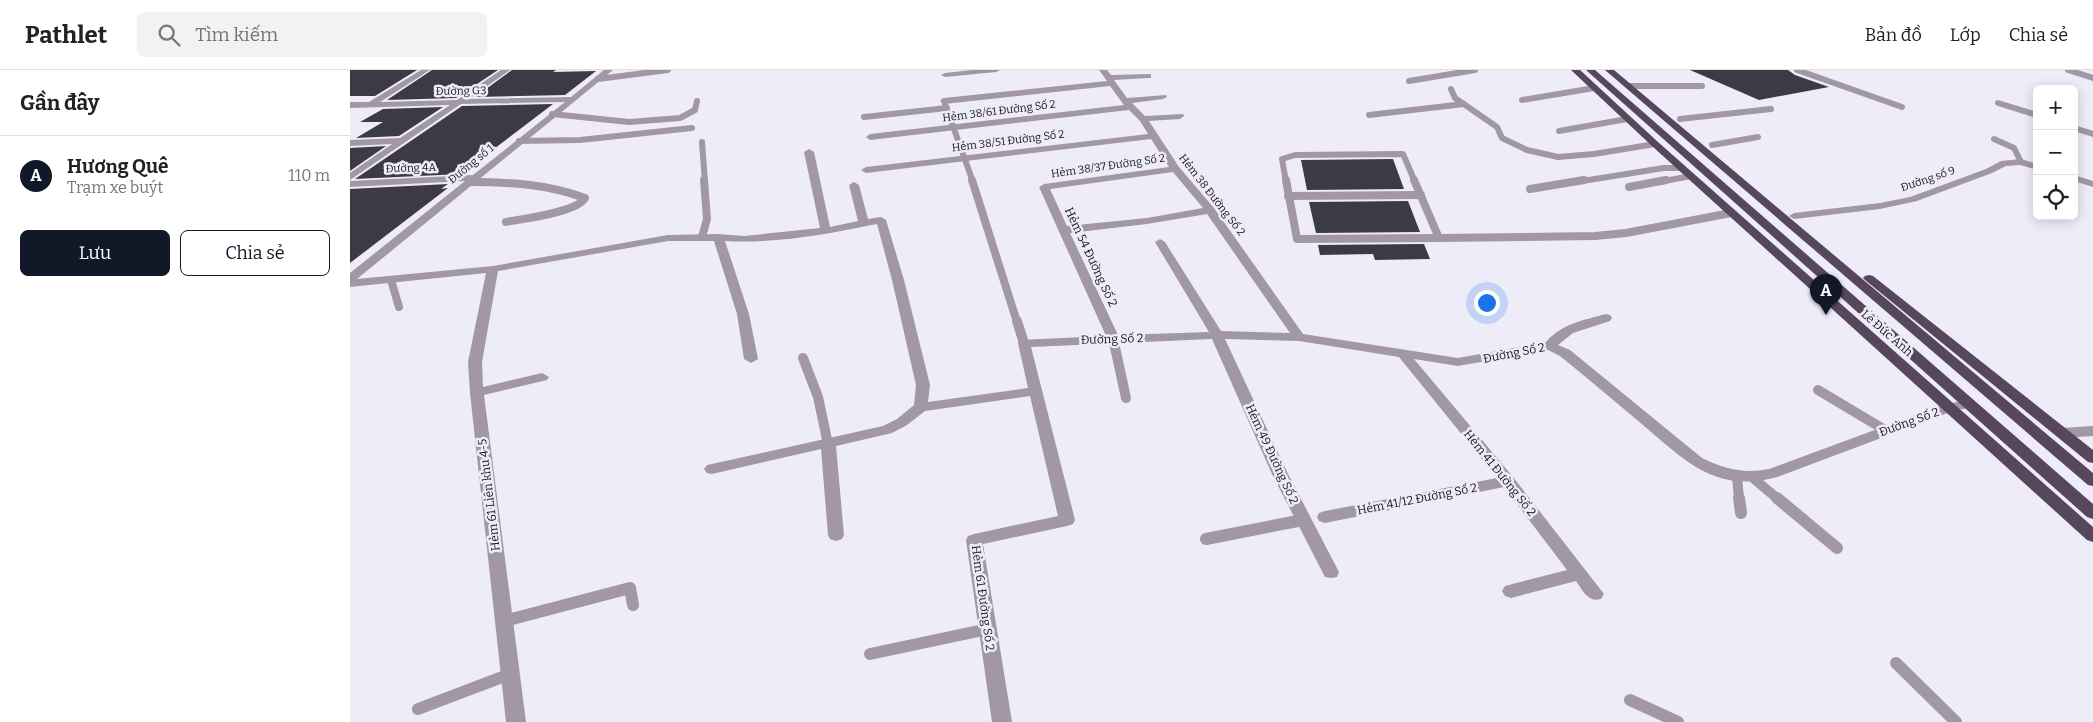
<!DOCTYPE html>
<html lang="vi">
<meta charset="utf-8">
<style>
body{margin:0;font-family:Bitter,serif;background:#f2f2f2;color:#222}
.controls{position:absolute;right:15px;top:15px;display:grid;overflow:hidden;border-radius:8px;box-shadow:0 2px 12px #0003}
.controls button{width:45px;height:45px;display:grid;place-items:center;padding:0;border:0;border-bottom:1px solid #e0e0e0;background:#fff;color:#222;font:25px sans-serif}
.you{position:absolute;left:1136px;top:232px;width:18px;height:18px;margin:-12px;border:4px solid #fff;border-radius:50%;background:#1a73e8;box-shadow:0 0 0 8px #1a73e833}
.badge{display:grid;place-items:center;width:32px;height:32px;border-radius:50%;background:#111827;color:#fff;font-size:16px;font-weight:700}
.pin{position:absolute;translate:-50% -41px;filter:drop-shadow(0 1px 2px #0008)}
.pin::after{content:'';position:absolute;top:26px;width:18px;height:15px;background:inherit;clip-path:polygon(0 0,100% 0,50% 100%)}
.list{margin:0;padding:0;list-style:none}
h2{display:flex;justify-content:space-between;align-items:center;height:65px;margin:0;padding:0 20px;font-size:21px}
h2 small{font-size:16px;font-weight:400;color:#767676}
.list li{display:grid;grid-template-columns:32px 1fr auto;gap:15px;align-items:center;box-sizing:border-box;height:80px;padding:0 20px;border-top:1px solid #e0e0e0}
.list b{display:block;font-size:19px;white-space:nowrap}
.list p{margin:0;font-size:16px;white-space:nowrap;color:#767676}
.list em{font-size:16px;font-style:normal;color:#767676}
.actions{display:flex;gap:10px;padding:15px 20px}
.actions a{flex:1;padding:11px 0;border:1px solid #111827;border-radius:8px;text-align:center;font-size:18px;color:#111827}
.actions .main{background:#111827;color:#fff}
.icon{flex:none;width:28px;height:28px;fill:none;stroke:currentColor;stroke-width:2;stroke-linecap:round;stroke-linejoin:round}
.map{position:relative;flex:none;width:1743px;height:652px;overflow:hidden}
header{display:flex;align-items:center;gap:30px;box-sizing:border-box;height:70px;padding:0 25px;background:#fff;border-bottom:1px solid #e0e0e0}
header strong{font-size:24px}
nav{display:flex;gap:28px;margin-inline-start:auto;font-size:18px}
.search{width:350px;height:45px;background:#f2f2f2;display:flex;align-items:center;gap:12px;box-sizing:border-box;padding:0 18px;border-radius:8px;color:#767676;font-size:19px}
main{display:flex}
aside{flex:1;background:#fff}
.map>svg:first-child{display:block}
.building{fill:#3c3b45}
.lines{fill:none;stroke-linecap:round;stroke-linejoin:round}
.service-far3{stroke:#a198a4;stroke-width:6}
.service-far2{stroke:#a198a4;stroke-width:8}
.service-far1{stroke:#a198a4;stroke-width:10}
.service{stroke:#a198a4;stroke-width:12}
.minor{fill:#a198a4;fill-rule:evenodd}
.trunk{fill:#56475d;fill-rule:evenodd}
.labels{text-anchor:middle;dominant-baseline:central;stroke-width:5;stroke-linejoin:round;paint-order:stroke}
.far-street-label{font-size:11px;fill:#17171b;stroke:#eeecf9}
.street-label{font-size:12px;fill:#17171b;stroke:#eeecf9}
</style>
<header>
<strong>Pathlet</strong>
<div class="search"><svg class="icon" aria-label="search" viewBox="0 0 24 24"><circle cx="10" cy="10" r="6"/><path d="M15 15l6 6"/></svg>Tìm kiếm</div>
<nav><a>Bản đồ</a><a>Lớp</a><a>Chia sẻ</a></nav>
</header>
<main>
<aside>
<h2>Gần đây<small></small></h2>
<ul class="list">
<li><span class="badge">A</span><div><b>Hương Quê</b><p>Trạm xe buýt</p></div><em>110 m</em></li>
</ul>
<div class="actions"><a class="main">Lưu</a><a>Chia sẻ</a></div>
</aside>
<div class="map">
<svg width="1743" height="652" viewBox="0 0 1743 652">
<rect width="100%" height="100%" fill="#eeecf9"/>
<g class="building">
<path d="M0 0H67L25 26H0Z"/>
<path d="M82 0H148L106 28 37 30Z"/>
<path d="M162 0H206L203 2 246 1 215 25 125 27Z"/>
<path d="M1340 0H1438L1445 5 1479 17 1409 30Z"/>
<path d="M203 34 111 104 5 109 112 36Z"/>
<path d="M93 37 49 66 6 68 33 52H10L33 39Z"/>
<path d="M36 76 0 101V78Z"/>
<path d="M1043 89 1054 119 957 120 951 90Z"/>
<path d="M98 114 91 119 98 118 0 193V119Z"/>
<path d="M1058 131 1070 162 966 163 959 132Z"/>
<path d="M1074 174 1080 189 1025 190 1023 184 970 185 968 175Z"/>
</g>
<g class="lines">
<g class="service-far3">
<path d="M1447 0 1552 37"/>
<path d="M1718 0 1743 8"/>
<path d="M248 9 318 0"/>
<path d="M1059 11 1125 0"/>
<path d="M1279 16H1352"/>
<path d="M1101 19 1105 28 1147 57 1152 68 1177 80 1208 87 1244 84 1305 74"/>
<path d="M1172 30 1244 18"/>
<path d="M594 31 623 112"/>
<path d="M1648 33 1687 45"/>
<path d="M202 44 279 52 330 48 345 40 347 31"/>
<path d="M1019 45 1114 34"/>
<path d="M514 47 597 38"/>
<path d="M1330 49 1421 39"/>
<path d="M1724 58 1743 64"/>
<path d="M1209 61 1277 49"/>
<path d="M1644 69 1664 78 1671 92"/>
<path d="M169 71 230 70 342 58"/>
<path d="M352 72 355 112"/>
<path d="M1362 75 1408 67"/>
<path d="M936 112 932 89 945 85 1053 84 1065 112"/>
<path d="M1226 112 1314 98H1331"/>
<path d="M1309 112 1341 106"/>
</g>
<g class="service-far2">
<path d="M622 110 667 252"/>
<path d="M936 110 947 169 1089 168"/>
<path d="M1064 110 1089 168"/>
<path d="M119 112C160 112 197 114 235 128 228 142 172 149 156 152"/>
<path d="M1279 117 1316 110"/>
<path d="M1180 119 1234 110"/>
<path d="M938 126 1071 125"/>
<path d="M352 167 357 149 354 110"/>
<path d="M1089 168 1245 166 1276 163 1381 143"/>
<path d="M41 210 49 237"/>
</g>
<g class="service-far1">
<path d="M667 251 674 273"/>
<path d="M763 268 776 328"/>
<path d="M453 288 468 327 478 374"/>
<path d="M1468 320 1535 360"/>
<path d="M1712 363 1743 361"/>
<path d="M1387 407 1389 429"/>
<path d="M1403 408 1428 429"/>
</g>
<g class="service">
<path d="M1389 428 1391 443"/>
<path d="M1427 428 1487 478"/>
<path d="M856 469 953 450"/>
<path d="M154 551 280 518 283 535"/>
<path d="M520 584 638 559"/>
<path d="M1546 593 1606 652"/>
<path d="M1280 630 1328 652"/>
<path d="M68 639 160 604"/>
</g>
<g class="minor">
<path d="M71 0H80L30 32 107 30 151 0H160L119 29 221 27 254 0H263L7 209 143 196 318 165 368 164 394 166 470 158 454 82 459 79 464 82 480 157 508 151 499 115 504 112 509 115 518 149 531 147 536 150 554 210 580 315 578 332 678 318 668 273 669 270 756 266 689 117 694 114 819 97 801 69 516 103 511 100 516 97 798 64 790 51 779 40 520 70 516 67 520 64 774 35 760 16 594 34 590 31 594 28 757 11 749 0H757L761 5 801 4V8H798L764 10 777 28 816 25 817 27 813 29 782 33 795 46 833 44 834 46 830 49 799 51 829 97 864 138 953 264 1108 288 1196 272C1211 254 1234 250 1256 244L1260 245 1262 248 1260 251 1223 263 1208 275 1220 280 1352 388C1375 399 1394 404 1419 399L1595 334 1619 330 1624 331 1626 334 1624 337 1603 341 1427 407C1363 425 1332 387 1287 350 1261 328 1236 307 1210 286L1198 280 1108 296 1064 289 1163 407 1254 524 1251 529C1238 533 1233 521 1226 511L1161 528 1155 526 1152 521 1155 516 1217 500 1154 417 975 453 969 451 967 447 969 443 975 441 1147 408 1049 287 949 271 875 269 938 404 989 502 987 507 981 508 975 507 922 404 862 269 681 277 725 450 723 454 717 456 633 474 662 652H642L616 470 618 466 624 464 708 446 680 326 575 341 557 355 542 363 486 376 494 465 492 469 486 471 480 469 478 465 471 379 362 404 357 403 354 399 357 395 362 394 533 356 547 349 564 335 566 315 542 210 527 154C478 164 425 174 375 171L399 244 408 289 401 293 394 289 387 244 364 171H318L148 201 132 292 133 317 192 303 199 307 197 310 134 325 176 652H156L120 323 118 292 136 203 0 217V203L115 111 0 117V111L123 105 215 32 111 34 0 110V103L42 74 0 76V70L50 68 100 35 0 38V32H19ZM823 102 853 138 797 148 717 156 700 119ZM857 144 940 263 871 261 815 172 810 169 805 172 859 262 768 265 720 163 797 154Z"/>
<path d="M622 0H650L646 2 595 7 591 5 595 3Z"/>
<path d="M1671 89 1687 94V100L1670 95 1656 96 1642 103 1567 131 1530 139 1444 149 1439 146 1444 143 1530 133 1560 127 1636 99 1651 91Z"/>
<path d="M1724 105 1743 111V117L1724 111Z"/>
</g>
<g class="trunk">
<path d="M1221 0H1230L1308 72 1743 457V472L1737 470 1302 76Z"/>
<path d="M1236 0H1245L1743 434V449L1737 447Z"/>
<path d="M1255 0H1264L1743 403V416L1738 415Z"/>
<path d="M1519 205 1523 206 1743 380V393L1738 392 1515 210 1513 208 1515 206Z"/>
</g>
</g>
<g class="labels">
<g class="far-street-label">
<text transform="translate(111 21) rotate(-1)">Đường G3</text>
<text transform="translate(649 41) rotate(-7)">Hẻm 38/61 Đường Số 2</text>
<text transform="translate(658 71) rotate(-7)">Hẻm 38/51 Đường Số 2</text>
<text transform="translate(121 94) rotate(-39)">Đường số 1</text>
<text transform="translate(758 96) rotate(-8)">Hẻm 38/37 Đường Số 2</text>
<text transform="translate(61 98) rotate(-2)">Đường 4A</text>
<text transform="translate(1578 109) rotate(-19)">Đường số 9</text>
<text transform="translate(862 125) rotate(52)">Hẻm 38 Đường Số 2</text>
</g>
<g class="street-label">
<text transform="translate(741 187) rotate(65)">Hẻm 54 Đường Số 2</text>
<text transform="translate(1537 263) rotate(41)">Lê Đức Anh</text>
<text transform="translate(762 269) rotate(-2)">Đường Số 2</text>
<text transform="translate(1164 283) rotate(-11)">Đường Số 2</text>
<text transform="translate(1559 352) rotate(-20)">Đường Số 2</text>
<text transform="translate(922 384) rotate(65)">Hẻm 49 Đường Số 2</text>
<text transform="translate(1150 403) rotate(51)">Hẻm 41 Đường Số 2</text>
<text transform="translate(139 425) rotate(-97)">Hẻm 61 Liên khu 4-5</text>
<text transform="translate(1067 429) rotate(-11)">Hẻm 41/12 Đường Số 2</text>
<text transform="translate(633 528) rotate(82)">Hẻm 61 Đường Số 2</text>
</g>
</g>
</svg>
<div class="controls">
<button>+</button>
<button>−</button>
<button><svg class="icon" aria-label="locate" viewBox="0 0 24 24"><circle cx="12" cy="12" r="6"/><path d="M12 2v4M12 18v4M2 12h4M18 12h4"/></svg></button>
</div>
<div class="you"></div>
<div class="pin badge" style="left:1476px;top:245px">A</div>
</div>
</main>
